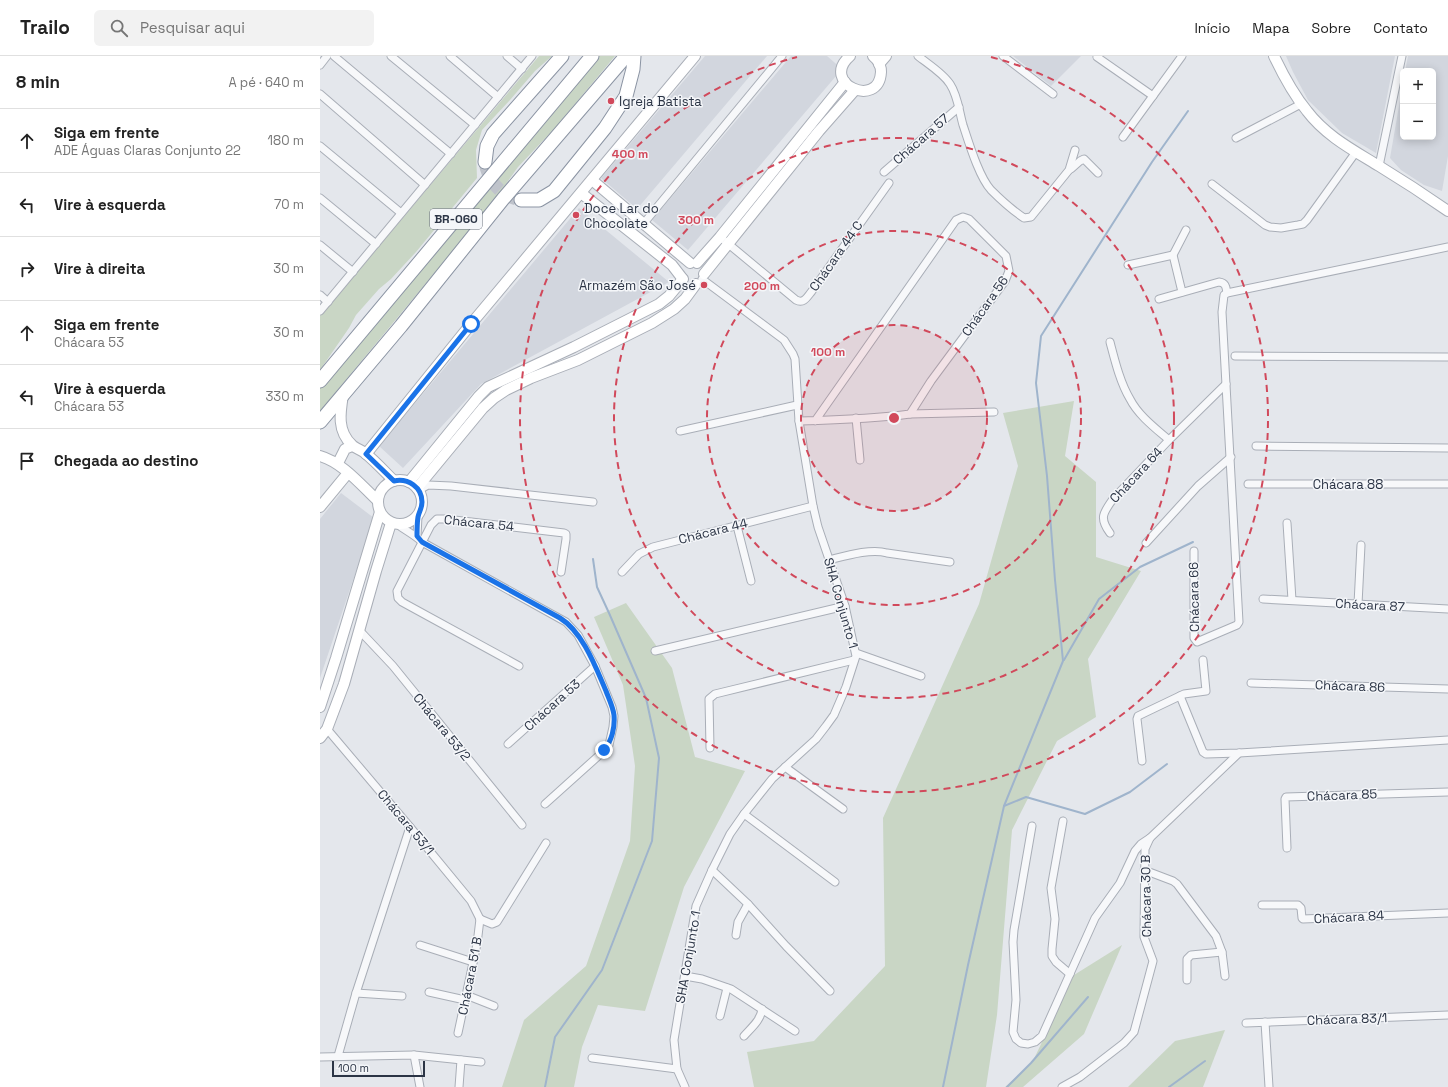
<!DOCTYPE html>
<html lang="pt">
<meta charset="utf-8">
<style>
body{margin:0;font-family:"Space Grotesk",sans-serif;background:#f2f2f2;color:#222}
.controls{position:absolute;right:12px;top:12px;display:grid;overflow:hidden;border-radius:6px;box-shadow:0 2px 10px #0003}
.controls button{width:36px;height:36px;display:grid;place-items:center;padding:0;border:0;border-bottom:1px solid #e0e0e0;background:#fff;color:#222;font:20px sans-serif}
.scale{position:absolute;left:12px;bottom:10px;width:93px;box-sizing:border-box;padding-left:4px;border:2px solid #2b3445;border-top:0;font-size:11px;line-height:14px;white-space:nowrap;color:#2b3445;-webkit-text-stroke:3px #f4f6f9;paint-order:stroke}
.stop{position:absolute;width:12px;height:12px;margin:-9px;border:3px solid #1a73e8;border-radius:50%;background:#fff}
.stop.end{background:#1a73e8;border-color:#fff;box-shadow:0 1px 4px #0008}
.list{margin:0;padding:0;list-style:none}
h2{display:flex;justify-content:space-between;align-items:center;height:52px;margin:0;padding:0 16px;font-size:17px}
h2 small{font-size:13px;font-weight:400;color:#767676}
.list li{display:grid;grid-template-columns:26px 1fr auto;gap:12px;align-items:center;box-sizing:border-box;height:64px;padding:0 16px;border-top:1px solid #e0e0e0}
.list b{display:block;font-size:15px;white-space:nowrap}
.list p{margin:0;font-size:13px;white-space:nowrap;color:#767676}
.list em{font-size:13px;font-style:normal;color:#767676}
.icon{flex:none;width:22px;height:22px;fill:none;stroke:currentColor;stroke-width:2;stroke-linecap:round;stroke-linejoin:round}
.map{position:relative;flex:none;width:1128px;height:1031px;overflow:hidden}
header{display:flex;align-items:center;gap:24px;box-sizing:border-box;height:56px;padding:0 20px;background:#fff;border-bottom:1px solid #e0e0e0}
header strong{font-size:19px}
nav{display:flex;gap:22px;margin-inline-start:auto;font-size:14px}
.search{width:280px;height:36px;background:#f2f2f2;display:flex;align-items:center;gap:10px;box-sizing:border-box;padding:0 14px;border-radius:6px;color:#767676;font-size:15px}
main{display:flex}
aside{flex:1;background:#fff}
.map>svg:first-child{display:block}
.built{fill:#d2d6de}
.green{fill:#c9d6c5}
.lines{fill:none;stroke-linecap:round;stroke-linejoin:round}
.stream{stroke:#9fb4cc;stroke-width:2}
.highway-tunnel{stroke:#bfc3cb;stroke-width:13;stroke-dasharray:13 6;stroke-linecap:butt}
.street-casing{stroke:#a9aeb7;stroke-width:9}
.secondary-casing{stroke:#a9aeb7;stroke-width:12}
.highway-casing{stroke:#8b94a3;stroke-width:15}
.street{stroke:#f7f8fa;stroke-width:7}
.secondary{stroke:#fff;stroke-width:10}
.highway{stroke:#fff;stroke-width:13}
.route{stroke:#1a73e8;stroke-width:5}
.ring{fill:none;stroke:#d1495b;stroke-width:2;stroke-dasharray:7 5}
.poi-dot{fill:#d1495b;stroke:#f4f6f9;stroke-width:1.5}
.labels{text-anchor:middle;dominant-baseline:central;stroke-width:3;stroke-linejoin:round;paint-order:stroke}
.shield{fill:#f4f6f9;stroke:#676e7b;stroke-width:1}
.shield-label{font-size:12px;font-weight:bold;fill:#2b3445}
.poi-label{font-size:13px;fill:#2b3445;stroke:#f4f6f9;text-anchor:start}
.street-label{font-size:13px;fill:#2b3445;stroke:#f4f6f9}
.centre{fill:#d1495b;stroke:#f4f6f9;stroke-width:2}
.ring-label{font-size:12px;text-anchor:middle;font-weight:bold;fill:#d1495b;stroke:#f4f6f9;stroke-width:3;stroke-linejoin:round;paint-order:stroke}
</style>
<header>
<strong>Trailo</strong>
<div class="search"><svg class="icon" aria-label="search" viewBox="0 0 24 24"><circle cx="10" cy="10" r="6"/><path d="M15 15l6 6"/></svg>Pesquisar aqui</div>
<nav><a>Início</a><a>Mapa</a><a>Sobre</a><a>Contato</a></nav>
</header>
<main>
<aside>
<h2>8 min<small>A pé · 640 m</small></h2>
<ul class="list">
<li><svg class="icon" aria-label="ahead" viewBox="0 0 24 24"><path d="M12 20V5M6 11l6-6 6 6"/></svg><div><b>Siga em frente</b><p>ADE Águas Claras Conjunto 22</p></div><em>180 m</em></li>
<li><svg class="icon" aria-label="left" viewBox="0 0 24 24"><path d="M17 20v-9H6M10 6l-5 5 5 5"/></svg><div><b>Vire à esquerda</b></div><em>70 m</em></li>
<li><svg class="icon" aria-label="right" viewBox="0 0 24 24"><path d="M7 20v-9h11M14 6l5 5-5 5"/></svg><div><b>Vire à direita</b></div><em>30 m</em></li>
<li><svg class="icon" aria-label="ahead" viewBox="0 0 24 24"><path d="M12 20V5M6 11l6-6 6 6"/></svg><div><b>Siga em frente</b><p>Chácara 53</p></div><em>30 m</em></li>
<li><svg class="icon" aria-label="left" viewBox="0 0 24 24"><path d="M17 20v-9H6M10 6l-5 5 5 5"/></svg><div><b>Vire à esquerda</b><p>Chácara 53</p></div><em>330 m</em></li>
<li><svg class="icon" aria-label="arrive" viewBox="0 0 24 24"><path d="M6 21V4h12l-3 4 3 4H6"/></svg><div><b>Chegada ao destino</b></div></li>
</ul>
</aside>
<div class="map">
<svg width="1128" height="1031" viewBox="0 0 1128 1031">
<rect width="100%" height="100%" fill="#e4e7ec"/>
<g class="built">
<path d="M385 0H447L317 153 281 122Z"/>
<path d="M471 0H507L522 13 368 194 332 164Z"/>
<path d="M693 0H761L731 30Z"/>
<path d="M966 0H1075L1056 97 1022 77 988 44 973 16Z"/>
<path d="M1088 0H1128V100L1122 135 1104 129 1081 114 1070 102 1083 27V81H1113V15H1085Z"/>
<path d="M259 152 349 226 161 328 83 412 59 390Z"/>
<path d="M21 437 54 462 0 622V463Z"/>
</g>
<g class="green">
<path d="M219 0H232L215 15 190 44 162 74 156 94 157 122 96 196 71 223 59 233 36 259 29 272 0 314V260Z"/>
<path d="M275 0H295L235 72 198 111 170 150 0 355V331Z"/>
<path d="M754 345 745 400 776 426V501L821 515 768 603 776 661 737 685 692 774 677 959 666 1031H434L427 996 494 985 565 910 563 762 659 548 698 410 683 357Z"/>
<path d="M306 547 352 612 375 701 425 715 364 831 325 955 278 949 262 991 254 1031H182L204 964 266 910 310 785 315 710 303 629 274 561Z"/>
<path d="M802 889 764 978 703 1031H685L712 1007 754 919Z"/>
<path d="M905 974 883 1031H808L855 985Z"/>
</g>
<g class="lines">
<g class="stream">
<path d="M744 604 779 543 820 511 873 486"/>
<path d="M684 750 706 741 765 758 810 736 847 708"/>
<path d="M225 1031 235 981 282 914 332 785 339 702 326 642 289 557 277 531 273 503"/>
<path d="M623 1031 648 909 684 750 743 605 735 524 727 420 716 327 721 280 832 106 868 55"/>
<path d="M687 1031 711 1007 768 941"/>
<path d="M849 1031 885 1005"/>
</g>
<path class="highway-tunnel" d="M165 106C168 126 181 140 201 144"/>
<g class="street-casing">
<g id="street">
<path d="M14 0 131 98"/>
<path d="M71 0 155 69"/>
<path d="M130 0 178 41"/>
<path d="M187 0 202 13"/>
<path d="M598 0C608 8 623 17 630 28 638 40 639 55 643 69 649 87 659 121 671 134 679 142 695 156 704 162L711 161 749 114 755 94"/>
<path d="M683 0 733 38"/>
<path d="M777 1 833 40"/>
<path d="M0 9 7 0"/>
<path d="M0 38 105 129"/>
<path d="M803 81 862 0"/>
<path d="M916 82 981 48"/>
<path d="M0 90 81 157"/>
<path d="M1059 110 1082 0"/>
<path d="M751 113 760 105 764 103 778 117"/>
<path d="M564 116 639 51"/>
<path d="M892 128 945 169 950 171 961 172 978 169 983 168 987 164 1036 96"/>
<path d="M0 142 56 188"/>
<path d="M324 167 462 0"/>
<path d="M400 181 476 244C484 248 487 241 492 235L569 127"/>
<path d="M0 189 33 216"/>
<path d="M853 199 866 174"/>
<path d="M808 209 853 199 862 236"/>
<path d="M0 239 8 246"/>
<path d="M839 243 899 226C906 227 906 231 907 237"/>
<path d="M0 255 212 0"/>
<path d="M790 286C795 305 800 326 810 343 818 359 835 372 849 384"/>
<path d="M915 300 1128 301"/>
<path d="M590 358 674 356"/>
<path d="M536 362 540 404"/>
<path d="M479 365C516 364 554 363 590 358L611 325 685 225 689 215 686 200 649 163 643 161 636 164 495 365"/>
<path d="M360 375 477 349"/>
<path d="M936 390 1128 392"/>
<path d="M928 428H1128"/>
<path d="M99 434 108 429 131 430 273 446"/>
<path d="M967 467 972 544"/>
<path d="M77 468C86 475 95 479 102 486L246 566 258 579 275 610 292 651 294 660 293 671 289 689 285 694 225 748"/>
<path d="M417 470 431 525"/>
<path d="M790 477C779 462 783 457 793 443L849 384 906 328"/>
<path d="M97 480 98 460"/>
<path d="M826 487 878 430 911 401"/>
<path d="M874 495V582L877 586 917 569 919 566 902 256 904 239 907 237 1128 191"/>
<path d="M509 504C525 500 551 492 567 497L630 506"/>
<path d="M302 516 319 498 333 491 493 450"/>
<path d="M943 543 1128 553"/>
<path d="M1038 548 1041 489"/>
<path d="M40 575 73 610 202 769"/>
<path d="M335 595 525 550"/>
<path d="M536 597 601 620"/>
<path d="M199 610 82 546 78 542 77 535 111 469 117 463H126L244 477 246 478V483L241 516"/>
<path d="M931 627 1128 633"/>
<path d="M860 640 883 696 886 698 919 697 1128 684"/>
<path d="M7 673 90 771 151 845 160 863"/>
<path d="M188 688 275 610"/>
<path d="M390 692 389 643 395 638 534 604"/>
<path d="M822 705 817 663 818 660 864 638 886 635 883 604"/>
<path d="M465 711 523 753"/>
<path d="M424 758 515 826"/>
<path d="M743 765 731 832 735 863 732 893V900L736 906 750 918"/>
<path d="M712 770 694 874 693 886 696 944 693 976 696 983 701 987 708 988 715 986 722 980 775 862 800 827 815 795 821 788 830 782"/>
<path d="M967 792 965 743 966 741 1128 736"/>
<path d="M392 814 428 848 466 890 510 935"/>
<path d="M824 814 853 825 857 828 896 880 902 896 905 920"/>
<path d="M942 849H978L981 852 982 862 983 863 1128 857"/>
<path d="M160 863 172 868 177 866 226 787"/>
<path d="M416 879 418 866 428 848"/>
<path d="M100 889 153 906"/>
<path d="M365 920 382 923 411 933 475 975"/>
<path d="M867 924V903L871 899 902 896"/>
<path d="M109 936 145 944"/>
<path d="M36 937 82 940"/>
<path d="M146 939 174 950"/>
<path d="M400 960 407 932"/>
<path d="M945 966 949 1031"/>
<path d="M926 967 1128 959"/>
<path d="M138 977 157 888 160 863"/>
<path d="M424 980C431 972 441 964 442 953"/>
<path d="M94 999 161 1006"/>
<path d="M18 1000 36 937 90 771"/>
<path d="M0 1001 94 999 100 1031"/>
<path d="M272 1002 357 1013"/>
<path d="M139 1031 141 1004"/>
<path d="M365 1031 357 1013 354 984 376 850 392 814 410 778 424 758 452 723 496 683 506 670 514 659 526 631 536 600 525 550 498 471 493 450 479 365 475 303 473 298 464 284 382 223"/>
<path d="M742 1031 760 1021 804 987 814 976 833 905 824 881 825 793 830 782 919 697"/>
</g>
</g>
<g class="secondary-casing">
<g id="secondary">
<path d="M530 0C499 27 559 54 561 16 561 10 558 4 553 0"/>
<path d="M954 0C963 19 973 38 987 55 1006 80 1033 94 1059 110 1082 124 1105 139 1128 155"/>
<path d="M559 8 566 0"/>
<path d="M272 124 370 207"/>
<path d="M261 137 352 209 362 222"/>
<path d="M377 207 400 181 525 26"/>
<path d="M384 218 499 75 535 34"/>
<path d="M23 339C20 357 17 375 32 389 35 392 41 394 45 397 55 405 65 416 74 425"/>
<path d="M46 398 151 268 375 0"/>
<path d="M0 400C22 406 41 429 58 445"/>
<path d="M18 407 25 393 32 390"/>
<circle cx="80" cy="446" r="22"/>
<path d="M89 426 159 340 168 331 254 291 339 248 349 240 363 223"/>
<path d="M97 432 163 352 174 342 186 334 211 322 258 304 332 267 354 253 365 243 376 228"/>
<path d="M0 451 28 417"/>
<path d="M0 651 16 602 60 456"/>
<path d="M0 682 7 673 24 628 56 515 71 467"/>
</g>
</g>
<g class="highway-casing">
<g id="highway">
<path d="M165 106 167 90 173 78 242 0"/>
<path d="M201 144H219L234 135 285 72 306 40 313 13 314 0"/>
<path d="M0 325 272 0"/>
<path d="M0 366 81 270 183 143 306 0"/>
</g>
</g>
<use href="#street" class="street"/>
<use href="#secondary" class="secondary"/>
<use href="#highway" class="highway"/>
</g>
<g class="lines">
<path class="route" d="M151 268 46 398 74 425C88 422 102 431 102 446 102 452 99 456 98 461 97 467 97 474 97 480L102 486 240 562C263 576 276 612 286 635 289 643 293 651 294 659 295 671 292 685 284 694"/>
</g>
<circle cx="574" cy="362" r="93" fill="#d1495b" fill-opacity=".12"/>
<g class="ring">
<circle cx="574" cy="362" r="93"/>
<circle cx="574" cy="362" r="187"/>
<circle cx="574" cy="362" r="280"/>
<path d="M671 1A374 374 0 1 1 477 1"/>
</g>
<g class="poi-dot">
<circle cx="291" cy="45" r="4"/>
<circle cx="256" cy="159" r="4"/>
<circle cx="384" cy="229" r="4"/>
</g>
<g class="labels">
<rect class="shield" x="110" y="153" width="52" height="20" rx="3"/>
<g class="shield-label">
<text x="136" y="163">BR-060</text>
</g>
<g class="poi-label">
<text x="299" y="45">Igreja Batista</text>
<text x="264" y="152">Doce Lar do<tspan x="264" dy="15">Chocolate</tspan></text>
<text x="376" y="229" text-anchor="end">Armazém São José</text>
</g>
<g class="street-label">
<text transform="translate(601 83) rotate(-41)">Chácara 57</text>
<text transform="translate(516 200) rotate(-55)">Chácara 44 C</text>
<text transform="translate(665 250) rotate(-55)">Chácara 56</text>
<text transform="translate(816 419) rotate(-47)">Chácara 64</text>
<text x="1028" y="428">Chácara 88</text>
<text transform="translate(159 467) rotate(6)">Chácara 54</text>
<text transform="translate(393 475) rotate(-14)">Chácara 44</text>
<text transform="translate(874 541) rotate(-91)">Chácara 66</text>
<text transform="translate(521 547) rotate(74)">SHA Conjunto 1</text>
<text transform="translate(1050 549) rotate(3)">Chácara 87</text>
<text transform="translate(1030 630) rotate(2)">Chácara 86</text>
<text transform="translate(232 649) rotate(-42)">Chácara 53</text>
<text transform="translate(122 671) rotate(51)">Chácara 53/2</text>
<text transform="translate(1022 739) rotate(-2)">Chácara 85</text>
<text transform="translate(86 766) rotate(50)">Chácara 53/1</text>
<text transform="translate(826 840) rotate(-91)">Chácara 30 B</text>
<text transform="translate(1029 861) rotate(-3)">Chácara 84</text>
<text transform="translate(368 901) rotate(-80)">SHA Conjunto 1</text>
<text transform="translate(150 920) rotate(-79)">Chácara 51 B</text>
<text transform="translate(1027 963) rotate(-2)">Chácara 83/1</text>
</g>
</g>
<circle cx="574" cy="362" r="6" class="centre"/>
<g class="ring-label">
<text x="310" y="102">400 m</text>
<text x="376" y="168">300 m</text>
<text x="442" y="234">200 m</text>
<text x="508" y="300">100 m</text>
</g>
</svg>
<div class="controls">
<button>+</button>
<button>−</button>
</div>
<div class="scale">100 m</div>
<div class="stop" style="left:151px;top:268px"></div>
<div class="stop end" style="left:284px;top:694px"></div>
</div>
</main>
